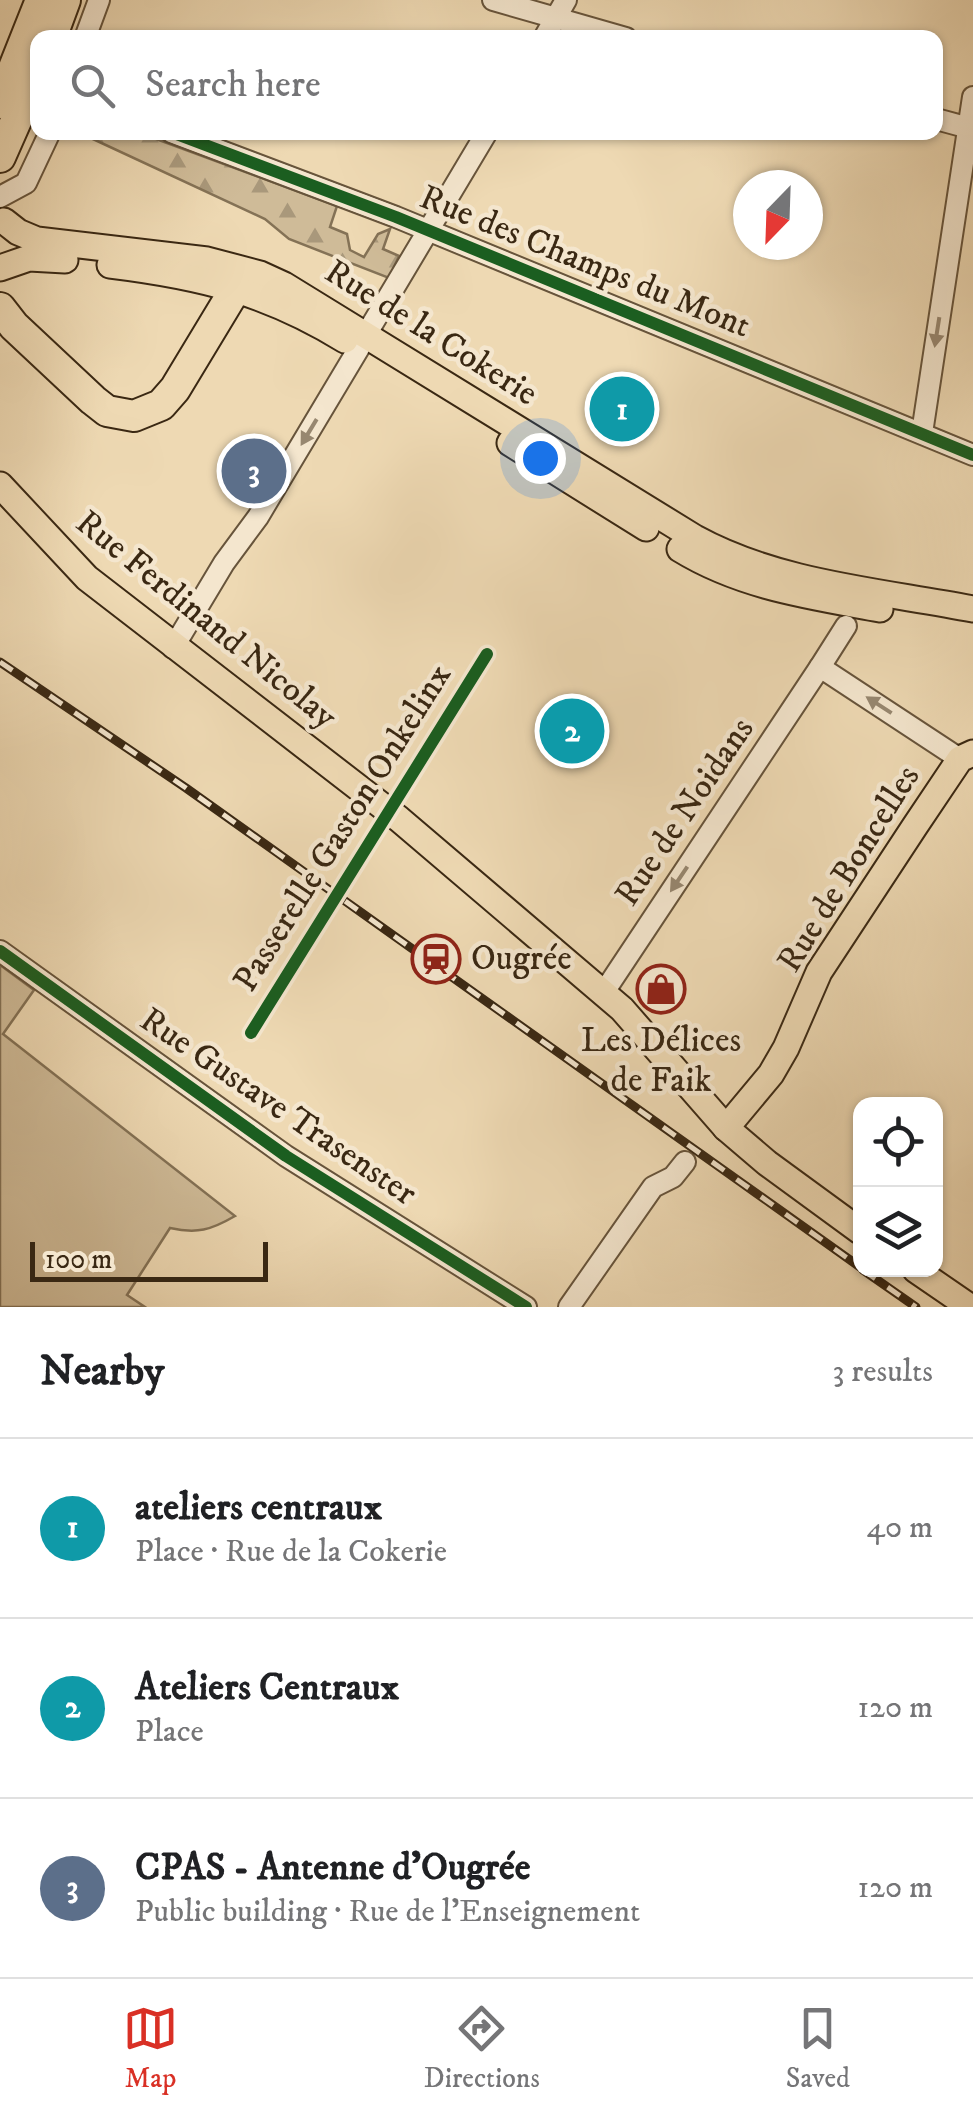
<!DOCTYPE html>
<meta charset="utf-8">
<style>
body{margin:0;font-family:"IM FELL DW Pica",serif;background:#f2f2f2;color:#202124}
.controls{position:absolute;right:30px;bottom:30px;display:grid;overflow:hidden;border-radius:20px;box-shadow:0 2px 8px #0004}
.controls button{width:90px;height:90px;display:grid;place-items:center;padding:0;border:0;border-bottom:2px solid #e0e0e0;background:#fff;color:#202124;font:50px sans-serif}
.compass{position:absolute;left:733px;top:170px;width:90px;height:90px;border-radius:50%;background:#fff;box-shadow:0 2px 8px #0004;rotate:203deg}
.scale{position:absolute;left:30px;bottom:25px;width:238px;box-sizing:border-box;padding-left:10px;border:5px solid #3a2813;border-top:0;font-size:28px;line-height:35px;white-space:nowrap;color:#3a2813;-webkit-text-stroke:8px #f4e6ce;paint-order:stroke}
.you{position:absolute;left:540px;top:458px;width:35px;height:35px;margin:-25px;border:8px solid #fff;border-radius:50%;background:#1a73e8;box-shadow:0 0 0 15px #1a73e833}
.badge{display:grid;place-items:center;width:65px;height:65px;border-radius:50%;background:#d93025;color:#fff;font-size:32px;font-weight:700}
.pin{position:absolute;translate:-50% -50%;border:5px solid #fff;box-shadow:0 2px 10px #0006}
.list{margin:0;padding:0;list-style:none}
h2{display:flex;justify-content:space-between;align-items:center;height:130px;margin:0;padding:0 40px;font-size:42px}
h2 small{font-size:32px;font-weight:400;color:#757577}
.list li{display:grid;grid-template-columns:65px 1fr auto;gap:30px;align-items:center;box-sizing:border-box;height:180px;padding:0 40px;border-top:2px solid #e0e0e0}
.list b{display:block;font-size:38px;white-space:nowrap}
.list p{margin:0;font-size:32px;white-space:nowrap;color:#757577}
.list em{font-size:32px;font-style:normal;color:#757577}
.icon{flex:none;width:55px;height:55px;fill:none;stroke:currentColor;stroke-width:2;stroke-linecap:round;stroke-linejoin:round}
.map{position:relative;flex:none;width:973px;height:1307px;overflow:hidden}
.search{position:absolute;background:#fff;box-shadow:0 2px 8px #0004;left:30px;right:30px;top:30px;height:110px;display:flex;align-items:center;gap:25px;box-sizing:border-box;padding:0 35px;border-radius:20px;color:#757577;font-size:38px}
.sheet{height:670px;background:#fff}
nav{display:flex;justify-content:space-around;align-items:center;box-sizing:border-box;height:140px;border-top:2px solid #e0e0e0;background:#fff;font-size:28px;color:#757577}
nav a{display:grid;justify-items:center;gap:5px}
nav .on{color:#d93025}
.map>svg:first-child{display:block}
.forest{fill:url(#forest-firs);stroke:#847256;stroke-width:2.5}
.park{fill:#cfbb98;stroke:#847256;stroke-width:2.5}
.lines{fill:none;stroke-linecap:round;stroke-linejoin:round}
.minor-casing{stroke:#67543b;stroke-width:24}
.major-casing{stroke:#3a2813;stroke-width:29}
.highway-casing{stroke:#3a2813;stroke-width:34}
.minor{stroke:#f4e6ce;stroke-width:20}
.major{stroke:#eed9b3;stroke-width:25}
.highway{stroke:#eed9b3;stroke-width:30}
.rail-casing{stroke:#3a2813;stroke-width:9}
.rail{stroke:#f4e6ce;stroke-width:5;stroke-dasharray:15;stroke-linecap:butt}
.cycleway-casing{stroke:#f4e6ce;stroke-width:19}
.cycleway{stroke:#1b5e20;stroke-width:12}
.oneway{fill:#978770}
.labels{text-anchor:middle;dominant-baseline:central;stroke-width:9;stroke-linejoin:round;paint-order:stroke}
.street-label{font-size:35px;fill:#3a2813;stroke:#f4e6ce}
.poi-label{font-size:35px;fill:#3a2813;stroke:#f4e6ce;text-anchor:start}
</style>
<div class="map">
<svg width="973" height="1307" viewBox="0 0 973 1307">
<defs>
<pattern id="forest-firs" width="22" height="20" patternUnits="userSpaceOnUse" patternTransform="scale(2.5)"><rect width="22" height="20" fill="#cfbb98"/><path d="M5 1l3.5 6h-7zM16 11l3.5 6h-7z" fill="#a9987b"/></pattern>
</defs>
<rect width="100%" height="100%" fill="#eed9b3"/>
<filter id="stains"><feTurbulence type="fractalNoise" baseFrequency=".002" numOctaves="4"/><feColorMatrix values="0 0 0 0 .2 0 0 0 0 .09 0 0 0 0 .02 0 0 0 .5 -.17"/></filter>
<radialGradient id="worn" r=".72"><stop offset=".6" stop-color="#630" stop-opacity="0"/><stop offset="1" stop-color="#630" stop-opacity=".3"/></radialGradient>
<path class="forest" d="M80 133H140L337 206 330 227 347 234 350 250 364 257 378 234 390 229 383 249 399 256 389 278 289 239 265 219Z"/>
<path class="park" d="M0 965 34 990 3 1034 235 1216C211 1230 197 1234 170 1228L127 1295 145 1307H0Z"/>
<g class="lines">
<g class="minor-casing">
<g id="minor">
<path d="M493 0 626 38"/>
<path d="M85 38 99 0"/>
<path d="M544 38 566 0"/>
<path d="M936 119 973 129"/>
<path d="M171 132 396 217 973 455"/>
<path d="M0 197 26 183 50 132"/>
<path d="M367 333 487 132"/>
<path d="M922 433 973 97"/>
<path d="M173 648 224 563 258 517 359 348"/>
<path d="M820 667 846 626"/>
<path d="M0 951 286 1156 526 1307"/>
<path d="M604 992 820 667 960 759"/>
<path d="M569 1307 653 1187 673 1177 685 1162"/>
</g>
</g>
<g class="major-casing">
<g id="major">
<path d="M4 221 18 232 37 240 207 260 260 274 284 285 695 538C779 584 880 591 973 609"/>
<path d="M110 265C200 276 267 292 345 340"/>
<path d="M0 268 29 258 65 260"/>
<path d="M510 443 646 528"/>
<path d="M0 485 87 578 399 819 622 1009 726 1128 767 1163 860 1231"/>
<path d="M680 549C742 587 810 596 880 609"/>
<path d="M726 1128 771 1074 786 1048 819 972 915 826 960 759 973 753"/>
<path d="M916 1270 970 1307"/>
</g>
</g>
<g class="highway-casing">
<g id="highway">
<path d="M51 38 65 0"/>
<path d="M0 103 41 0"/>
<path d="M0 157 38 71"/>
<path d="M0 308 14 326 93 400 107 411 134 416 161 405 175 389 236 288"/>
</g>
</g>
<use href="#minor" class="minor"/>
<use href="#major" class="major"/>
<use href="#highway" class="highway"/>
<g class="rail-casing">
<g id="rail">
<path d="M0 662 186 788 860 1267"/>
<path d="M863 1270 916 1307"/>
</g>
</g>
<use href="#rail" class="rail"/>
<g class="cycleway-casing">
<g id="cycleway">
<path d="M171 132 396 217 973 455"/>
<path d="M0 951 286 1156 526 1307"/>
<path d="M251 1033 487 654"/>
</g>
</g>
<use href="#cycleway" class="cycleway"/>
</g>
<defs><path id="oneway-solid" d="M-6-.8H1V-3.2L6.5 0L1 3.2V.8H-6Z" transform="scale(2.5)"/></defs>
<g class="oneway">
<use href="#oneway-solid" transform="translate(937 332) rotate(99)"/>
<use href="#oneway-solid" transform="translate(309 432) rotate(121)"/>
<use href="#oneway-solid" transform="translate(879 705) rotate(-147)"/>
<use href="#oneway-solid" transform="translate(679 879) rotate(124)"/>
</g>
<defs>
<g id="station-ring" transform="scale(2.5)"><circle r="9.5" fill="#f4e6ce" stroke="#8f2418" stroke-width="1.5"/><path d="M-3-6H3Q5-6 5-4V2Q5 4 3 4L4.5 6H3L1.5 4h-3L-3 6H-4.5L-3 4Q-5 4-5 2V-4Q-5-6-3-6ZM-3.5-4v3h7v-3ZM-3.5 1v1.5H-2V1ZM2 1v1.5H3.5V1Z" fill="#8f2418"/></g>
<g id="shop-ring" transform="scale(2.5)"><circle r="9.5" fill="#f4e6ce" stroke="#8f2418" stroke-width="1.5"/><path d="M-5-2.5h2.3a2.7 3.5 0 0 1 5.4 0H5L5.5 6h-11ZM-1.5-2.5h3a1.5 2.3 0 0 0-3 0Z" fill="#8f2418"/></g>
</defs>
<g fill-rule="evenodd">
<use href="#station-ring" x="436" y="959"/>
<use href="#shop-ring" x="661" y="989"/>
</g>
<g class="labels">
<g class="street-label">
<text transform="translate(585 262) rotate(22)">Rue des Champs du Mont</text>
<text transform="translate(431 333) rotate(32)">Rue de la Cokerie</text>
<text transform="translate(206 620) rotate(39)">Rue Ferdinand Nicolay</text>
<text transform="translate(685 812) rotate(-56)">Rue de Noidans</text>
<text transform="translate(343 828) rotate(-58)">Passerelle Gaston Onkelinx</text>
<text transform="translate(849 869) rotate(-58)">Rue de Boncelles</text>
<text transform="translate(278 1107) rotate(34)">Rue Gustave Trasenster</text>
</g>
<g class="poi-label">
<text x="471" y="959">Ougrée</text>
<text x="661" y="1041" text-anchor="middle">Les Délices<tspan x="661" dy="40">de Faik</tspan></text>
</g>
</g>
<rect width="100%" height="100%" filter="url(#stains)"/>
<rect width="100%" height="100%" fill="url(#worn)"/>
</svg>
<div class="controls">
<button><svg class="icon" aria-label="locate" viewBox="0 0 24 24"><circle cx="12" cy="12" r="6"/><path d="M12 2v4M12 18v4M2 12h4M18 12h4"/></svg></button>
<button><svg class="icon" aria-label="layers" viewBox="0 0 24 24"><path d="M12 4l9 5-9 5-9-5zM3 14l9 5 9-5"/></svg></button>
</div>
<svg class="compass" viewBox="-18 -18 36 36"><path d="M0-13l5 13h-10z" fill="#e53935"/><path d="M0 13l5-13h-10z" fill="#757577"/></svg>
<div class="scale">100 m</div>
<div class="you"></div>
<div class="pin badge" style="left:622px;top:409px;background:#0f9aa8">1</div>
<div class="pin badge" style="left:572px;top:731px;background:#0f9aa8">2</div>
<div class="pin badge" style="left:254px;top:471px;background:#5c6f8a">3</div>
<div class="search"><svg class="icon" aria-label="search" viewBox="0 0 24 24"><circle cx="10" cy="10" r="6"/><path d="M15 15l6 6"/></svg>Search here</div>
</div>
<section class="sheet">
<h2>Nearby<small>3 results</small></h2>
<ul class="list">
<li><span class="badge" style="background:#0f9aa8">1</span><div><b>ateliers centraux</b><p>Place · Rue de la Cokerie</p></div><em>40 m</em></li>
<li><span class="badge" style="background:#0f9aa8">2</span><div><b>Ateliers Centraux</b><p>Place</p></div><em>120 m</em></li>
<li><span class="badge" style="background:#5c6f8a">3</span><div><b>CPAS - Antenne d'Ougrée</b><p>Public building · Rue de l'Enseignement</p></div><em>120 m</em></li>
</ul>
</section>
<nav>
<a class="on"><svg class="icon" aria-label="map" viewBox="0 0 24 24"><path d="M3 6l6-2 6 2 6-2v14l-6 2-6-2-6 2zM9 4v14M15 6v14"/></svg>Map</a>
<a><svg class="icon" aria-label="directions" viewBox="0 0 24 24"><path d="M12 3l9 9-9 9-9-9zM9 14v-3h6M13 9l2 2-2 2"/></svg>Directions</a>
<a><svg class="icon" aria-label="saved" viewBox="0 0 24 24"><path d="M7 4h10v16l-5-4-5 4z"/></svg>Saved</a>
</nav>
